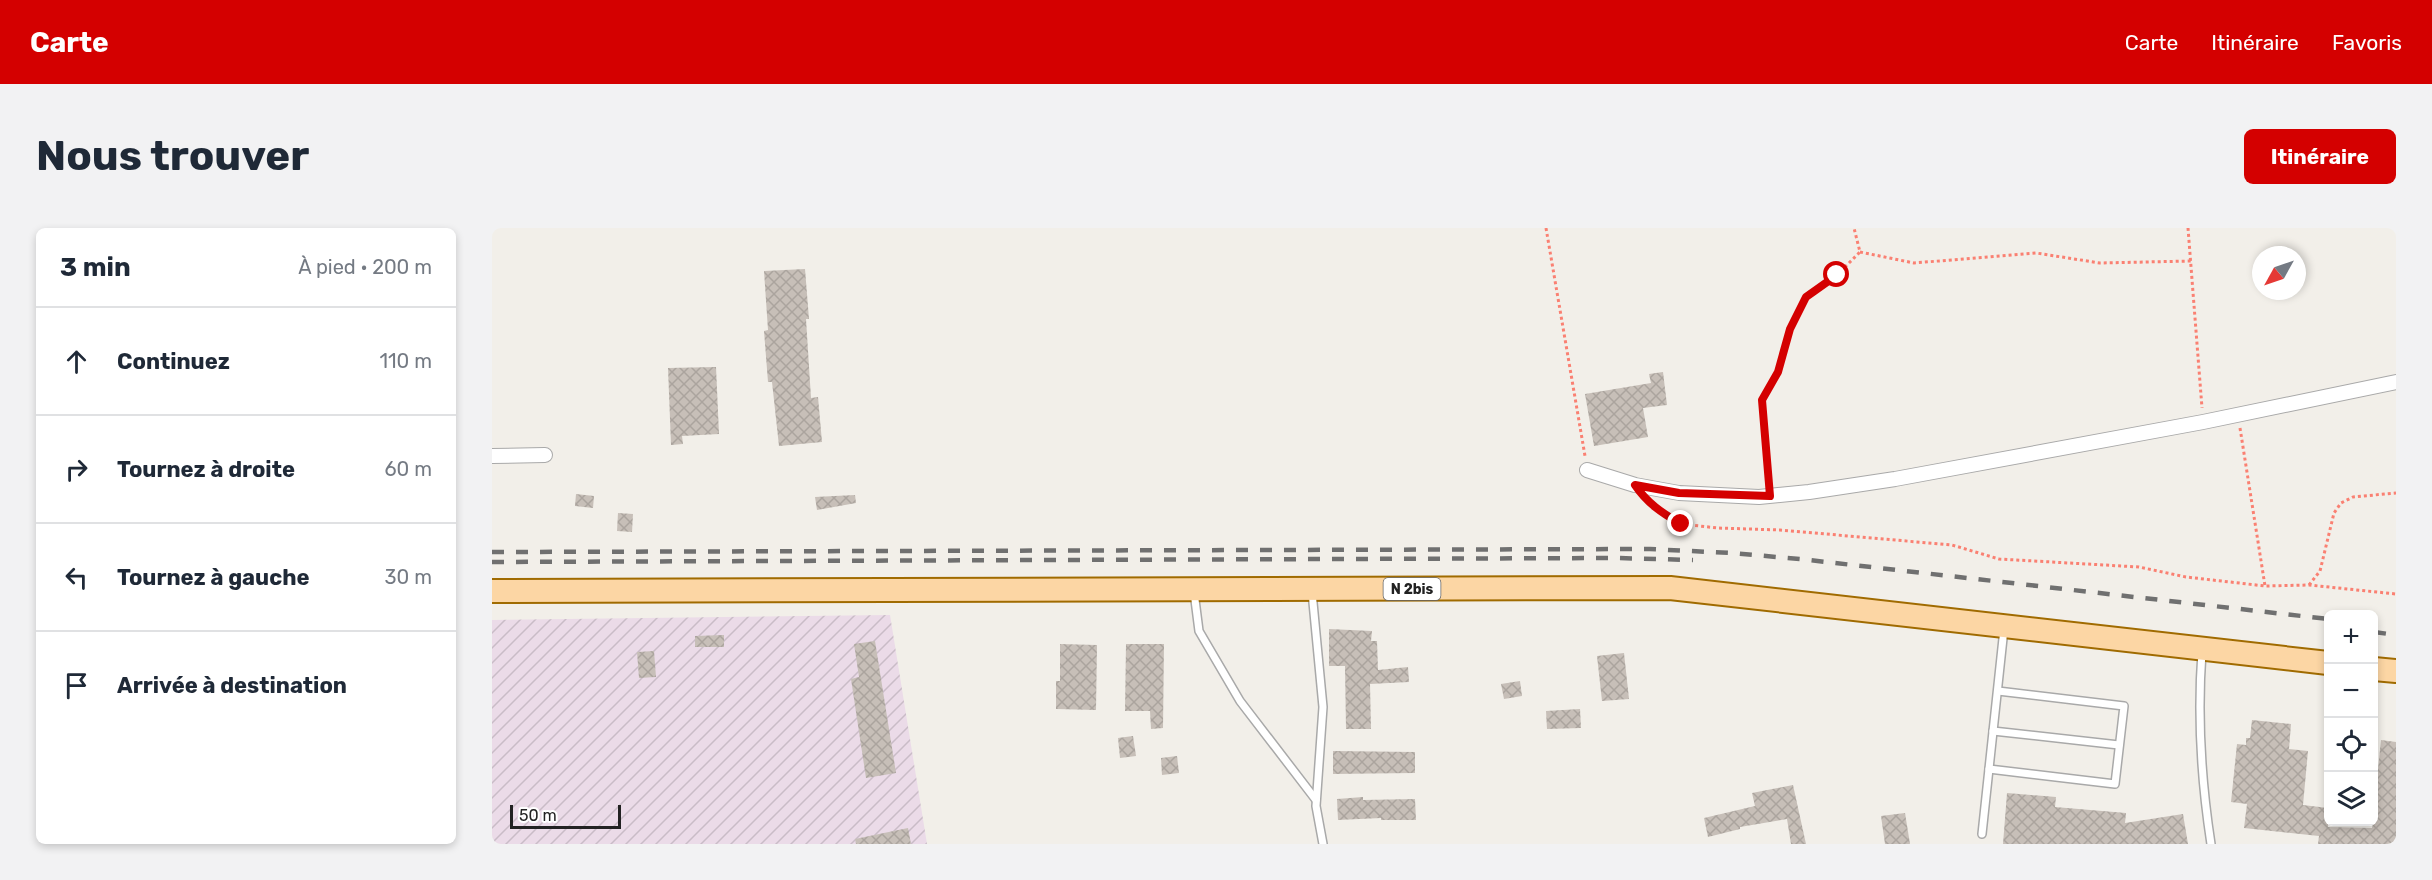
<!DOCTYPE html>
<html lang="fr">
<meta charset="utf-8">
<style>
body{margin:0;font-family:Rubik,sans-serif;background:#f2f2f3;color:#1f2937}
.controls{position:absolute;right:18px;bottom:18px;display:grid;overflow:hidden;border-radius:9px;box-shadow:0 3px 9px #0003}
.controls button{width:54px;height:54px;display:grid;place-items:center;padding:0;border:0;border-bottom:2px solid #e0e1e3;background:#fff;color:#1f2937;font:30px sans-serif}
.compass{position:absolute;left:1760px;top:18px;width:54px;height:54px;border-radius:50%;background:#fff;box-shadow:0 3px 9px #0003;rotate:230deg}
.scale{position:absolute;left:18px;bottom:15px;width:111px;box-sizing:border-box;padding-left:6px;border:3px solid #222;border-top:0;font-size:16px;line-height:21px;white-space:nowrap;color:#222;-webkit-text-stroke:4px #fff;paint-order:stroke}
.stop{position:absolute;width:18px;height:18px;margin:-14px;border:4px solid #d40000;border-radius:50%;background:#fff}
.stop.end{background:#d40000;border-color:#fff;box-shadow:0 2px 6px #0008}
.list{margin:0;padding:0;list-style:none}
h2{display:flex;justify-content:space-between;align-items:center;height:78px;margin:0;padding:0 24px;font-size:26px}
h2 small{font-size:20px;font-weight:400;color:#747a83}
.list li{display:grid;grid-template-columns:39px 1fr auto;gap:18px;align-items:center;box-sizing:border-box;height:108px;padding:0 24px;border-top:2px solid #e0e1e3}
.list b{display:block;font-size:22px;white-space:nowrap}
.list em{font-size:20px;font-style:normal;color:#747a83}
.icon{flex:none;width:33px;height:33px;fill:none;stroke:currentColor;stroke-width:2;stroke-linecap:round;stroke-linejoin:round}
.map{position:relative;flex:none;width:1904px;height:616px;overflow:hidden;border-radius:9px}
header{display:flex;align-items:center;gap:36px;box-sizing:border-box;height:84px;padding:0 30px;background:#d40000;color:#fff}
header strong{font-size:28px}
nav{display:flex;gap:33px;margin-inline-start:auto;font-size:21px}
.intro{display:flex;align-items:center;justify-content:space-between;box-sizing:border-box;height:144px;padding:0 36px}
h1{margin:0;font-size:42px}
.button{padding:15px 27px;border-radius:9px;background:#d40000;color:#fff;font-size:21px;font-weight:700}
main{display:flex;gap:36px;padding:0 36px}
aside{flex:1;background:#fff;border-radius:9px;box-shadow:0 3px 9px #0003}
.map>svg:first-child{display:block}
.industrial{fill:url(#industrial-furrows)}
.building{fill:url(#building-cross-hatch)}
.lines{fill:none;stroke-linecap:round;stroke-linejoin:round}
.service-casing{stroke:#a9a9a9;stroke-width:10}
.minor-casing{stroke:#a9a9a9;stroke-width:16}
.primary-casing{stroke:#a06b00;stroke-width:26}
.path{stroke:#fa8072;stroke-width:3;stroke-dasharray:3 3;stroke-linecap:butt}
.service{stroke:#fff;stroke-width:7}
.minor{stroke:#fff;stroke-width:14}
.primary{stroke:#fcd6a4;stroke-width:22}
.rail{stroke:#707070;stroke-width:4.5;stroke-dasharray:12 12;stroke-linecap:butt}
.route{stroke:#d40000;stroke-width:8}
.labels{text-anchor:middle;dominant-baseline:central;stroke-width:4.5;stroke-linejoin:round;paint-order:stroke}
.shield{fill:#fff;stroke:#646464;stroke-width:1.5}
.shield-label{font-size:14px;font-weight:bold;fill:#222}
</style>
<header>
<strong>Carte</strong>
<nav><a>Carte</a><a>Itinéraire</a><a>Favoris</a></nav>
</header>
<div class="intro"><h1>Nous trouver</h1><a class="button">Itinéraire</a></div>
<main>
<aside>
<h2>3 min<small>À pied · 200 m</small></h2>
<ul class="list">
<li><svg class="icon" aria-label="ahead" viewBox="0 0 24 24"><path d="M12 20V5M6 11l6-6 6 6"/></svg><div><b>Continuez</b></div><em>110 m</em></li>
<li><svg class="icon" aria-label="right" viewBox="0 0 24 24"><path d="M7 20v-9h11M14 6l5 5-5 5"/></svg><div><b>Tournez à droite</b></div><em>60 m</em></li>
<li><svg class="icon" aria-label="left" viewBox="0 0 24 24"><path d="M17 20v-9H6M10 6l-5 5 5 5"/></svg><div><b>Tournez à gauche</b></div><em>30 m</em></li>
<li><svg class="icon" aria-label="arrive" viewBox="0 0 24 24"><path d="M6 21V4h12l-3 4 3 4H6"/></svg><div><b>Arrivée à destination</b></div></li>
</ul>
</aside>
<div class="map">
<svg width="1904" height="616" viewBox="0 0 1904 616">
<defs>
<pattern id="industrial-furrows" width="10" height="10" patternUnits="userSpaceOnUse" patternTransform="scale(1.5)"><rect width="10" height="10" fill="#ebdbe8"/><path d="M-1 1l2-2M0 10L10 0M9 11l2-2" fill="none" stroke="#c9bcc7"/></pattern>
<pattern id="building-cross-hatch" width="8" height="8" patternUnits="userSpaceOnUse" patternTransform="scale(1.5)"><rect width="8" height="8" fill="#c7bfb8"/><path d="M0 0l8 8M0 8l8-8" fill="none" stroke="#aba49e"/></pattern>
</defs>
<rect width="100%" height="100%" fill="#f2efe9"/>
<path class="industrial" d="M398 387 435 616H0V392Z"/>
<g class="building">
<path d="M313 41 317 91H314L319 170 326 169 330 214 287 218 280 154H276L272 103 276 102 272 43Z"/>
<path d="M224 139 227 206 190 208 191 216 179 217 176 140Z"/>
<path d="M1171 144 1175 177 1151 180 1156 209 1102 218 1093 166 1159 155 1157 146Z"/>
<path d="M84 266 102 268 101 280 83 278Z"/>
<path d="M363 267 364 275 325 282 323 269Z"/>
<path d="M126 285 141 286 140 304 125 303Z"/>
<path d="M837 401 880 403 879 413H885L886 442 916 439 917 454 878 456 879 501H854L853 438H837Z"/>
<path d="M232 407V419H203V408Z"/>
<path d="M383 413 404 545 374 550 359 451 367 449 362 416Z"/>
<path d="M568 416 605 417 604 482 564 481V453H568Z"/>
<path d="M634 416H672L671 500 659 501 658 483H633Z"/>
<path d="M162 423 164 449 147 450 145 424Z"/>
<path d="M1132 425 1137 471 1110 473 1105 428Z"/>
<path d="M1028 453 1030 468 1012 471 1009 456Z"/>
<path d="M1088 481 1089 500 1055 501 1054 483Z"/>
<path d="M1760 492 1799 496 1797 521 1816 523 1811 577 1836 580V599L1880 600 1889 512 1904 514V616H1826L1827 608 1752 600 1755 576 1739 574 1745 516 1754 517V510H1758Z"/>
<path d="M641 508 644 528 628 530 626 510Z"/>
<path d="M841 523 923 524V545L841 546Z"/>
<path d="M685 528 687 545 670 547 669 530Z"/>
<path d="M1301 557 1314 616H1299L1295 591 1248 599V601L1216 609 1212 590 1263 578 1260 565Z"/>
<path d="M1515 565 1564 569 1563 579 1634 585 1633 595 1691 586 1696 616H1511Z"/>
<path d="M871 569V572L923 571 924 592H889V590L846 592 845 571Z"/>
<path d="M1413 585 1418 616H1393L1389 588Z"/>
<path d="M416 600 419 616H364L363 611Z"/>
</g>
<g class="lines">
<g class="service-casing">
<g id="service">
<path d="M702 364 707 403 748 473 824 572"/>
<path d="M820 364 831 479 824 578 831 616"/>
<path d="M1710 424C1705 490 1709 551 1719 616"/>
<path d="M1501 503 1627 517"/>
<path d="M1497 541 1623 556 1632 478 1506 463"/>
<path d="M1490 606 1512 401"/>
</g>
</g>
<g class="minor-casing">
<g id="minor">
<path d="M0 228 53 227"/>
<path d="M1095 242 1143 257 1187 265 1267 269 1317 264 1403 251 1711 194 1904 154"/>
</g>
</g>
<g class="primary-casing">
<g id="primary">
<path d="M0 363 1178 360 1836 435"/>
<path d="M1882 441 1904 443"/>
</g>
</g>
<g class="path">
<path d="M1054 0 1093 228"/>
<path d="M1696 0 1710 180"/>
<path d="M1368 24 1422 35 1544 25 1608 35 1699 33"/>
<path d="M1748 200 1773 358"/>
<path d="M1278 256 1270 172 1286 144 1298 101 1314 69 1345 47 1368 24 1362 0"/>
<path d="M1156 274 1170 285 1189 296 1226 300 1288 302 1460 317 1507 331 1647 339 1694 349 1773 358 1817 357 1904 366"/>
<path d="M1817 357 1828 343 1842 285 1849 275 1861 269 1904 265"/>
</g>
<use href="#service" class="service"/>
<use href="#minor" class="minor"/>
<use href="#primary" class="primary"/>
<g class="rail">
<path d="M0 324 1158 321 1239 325 1308 331 1836 391"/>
<path d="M0 334 1125 330 1201 332"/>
<path d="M1882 404 1904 407"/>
</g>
</g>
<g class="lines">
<path class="route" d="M1189 296C1170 285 1155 275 1143 257L1187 265 1278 268 1270 172 1286 144 1298 101 1314 69 1345 47"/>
</g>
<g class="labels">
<rect class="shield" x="891.5" y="350" width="57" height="22" rx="4.5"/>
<g class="shield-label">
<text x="920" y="361">N 2bis</text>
</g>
</g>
</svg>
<div class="controls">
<button>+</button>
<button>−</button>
<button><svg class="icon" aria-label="locate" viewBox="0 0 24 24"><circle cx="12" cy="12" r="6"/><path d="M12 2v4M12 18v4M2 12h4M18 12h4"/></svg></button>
<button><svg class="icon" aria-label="layers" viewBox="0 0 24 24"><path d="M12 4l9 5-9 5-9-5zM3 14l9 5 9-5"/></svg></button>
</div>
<svg class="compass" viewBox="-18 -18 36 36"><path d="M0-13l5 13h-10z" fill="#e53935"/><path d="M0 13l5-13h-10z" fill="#747a83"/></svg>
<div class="scale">50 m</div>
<div class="stop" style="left:1345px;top:47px"></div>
<div class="stop end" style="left:1189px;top:296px"></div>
</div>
</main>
